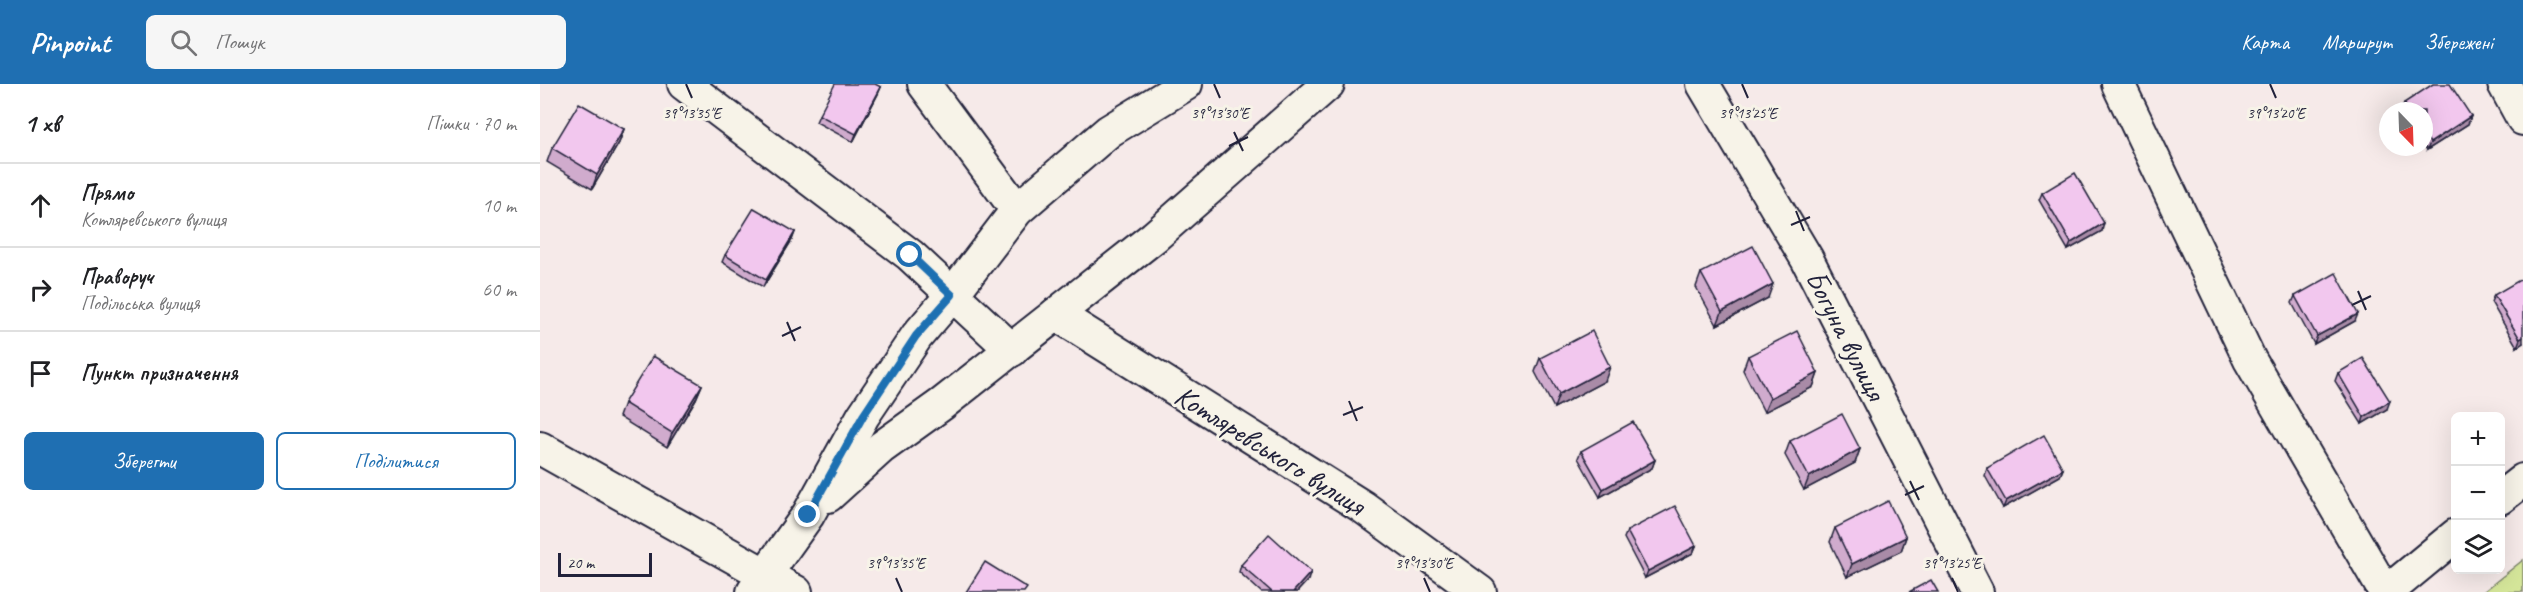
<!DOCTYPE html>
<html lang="uk">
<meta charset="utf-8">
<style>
body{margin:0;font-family:Caveat,sans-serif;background:#f6f6f6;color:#202124}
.controls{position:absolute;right:18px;bottom:18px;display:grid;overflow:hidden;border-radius:9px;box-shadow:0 6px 24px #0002}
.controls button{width:54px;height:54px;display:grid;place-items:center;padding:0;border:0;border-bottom:2px solid #e0e0e0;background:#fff;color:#202124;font:30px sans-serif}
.compass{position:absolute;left:1839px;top:18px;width:54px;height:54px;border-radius:50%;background:#fff;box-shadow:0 6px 24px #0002;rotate:157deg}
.scale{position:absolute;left:18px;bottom:15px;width:94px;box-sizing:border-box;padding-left:6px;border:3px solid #22223b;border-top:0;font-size:16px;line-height:21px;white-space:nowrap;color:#22223b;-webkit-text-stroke:4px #f7f3e8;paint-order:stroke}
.stop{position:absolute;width:18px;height:18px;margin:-14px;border:4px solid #1f6fb2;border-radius:50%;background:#fff}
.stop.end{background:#1f6fb2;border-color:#fff;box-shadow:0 2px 6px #0008}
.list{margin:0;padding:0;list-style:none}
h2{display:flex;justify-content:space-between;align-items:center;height:78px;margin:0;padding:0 24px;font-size:26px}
h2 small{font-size:20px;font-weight:400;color:#757577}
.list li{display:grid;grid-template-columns:39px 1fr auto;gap:18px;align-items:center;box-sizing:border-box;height:84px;padding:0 24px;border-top:2px solid #e0e0e0}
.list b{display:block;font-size:22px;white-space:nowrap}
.list p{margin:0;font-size:20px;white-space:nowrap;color:#757577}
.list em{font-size:20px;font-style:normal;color:#757577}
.actions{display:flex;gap:12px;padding:18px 24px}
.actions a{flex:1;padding:14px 0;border:2px solid #1f6fb2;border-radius:9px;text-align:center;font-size:21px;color:#1f6fb2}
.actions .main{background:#1f6fb2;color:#fff}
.icon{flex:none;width:33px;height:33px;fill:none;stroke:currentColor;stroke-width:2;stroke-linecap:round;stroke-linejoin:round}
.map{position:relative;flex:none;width:1983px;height:508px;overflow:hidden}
header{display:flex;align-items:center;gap:36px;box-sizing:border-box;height:84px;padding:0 30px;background:#1f6fb2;color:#fff}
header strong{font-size:28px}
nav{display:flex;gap:33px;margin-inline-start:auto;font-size:21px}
.search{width:420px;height:54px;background:#f6f6f6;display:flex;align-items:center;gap:15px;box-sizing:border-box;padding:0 21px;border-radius:9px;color:#757577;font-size:22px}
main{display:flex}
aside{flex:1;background:#fff}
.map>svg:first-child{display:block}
.green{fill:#d5e69a;stroke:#7c846a;stroke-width:1.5}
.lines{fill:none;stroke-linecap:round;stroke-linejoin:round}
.street-casing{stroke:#22223b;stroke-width:36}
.street{stroke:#f7f3e8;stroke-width:32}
.wall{fill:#d0abcd;stroke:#22223b;stroke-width:1.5}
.shaded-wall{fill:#a98ba7;stroke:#22223b;stroke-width:1.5}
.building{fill:#f2c7ee;stroke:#22223b;stroke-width:1.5}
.route{stroke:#1f6fb2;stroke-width:8}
.ticks{fill:none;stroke:#22223b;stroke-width:2}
.labels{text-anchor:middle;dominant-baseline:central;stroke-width:6;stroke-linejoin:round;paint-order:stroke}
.street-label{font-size:30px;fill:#22223b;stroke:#f7f3e8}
.ticks-label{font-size:15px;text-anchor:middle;fill:#22223b;stroke:#f7f3e8;stroke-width:6;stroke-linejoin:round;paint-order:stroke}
</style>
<header>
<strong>Pinpoint</strong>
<div class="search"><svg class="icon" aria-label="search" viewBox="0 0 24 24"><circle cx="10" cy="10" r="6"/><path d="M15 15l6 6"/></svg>Пошук</div>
<nav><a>Карта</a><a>Маршрут</a><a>Збережені</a></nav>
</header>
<main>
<aside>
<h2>1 хв<small>Пішки · 70 m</small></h2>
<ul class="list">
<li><svg class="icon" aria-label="ahead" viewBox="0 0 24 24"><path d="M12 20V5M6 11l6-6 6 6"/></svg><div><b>Прямо</b><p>Котляревського вулиця</p></div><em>10 m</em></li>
<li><svg class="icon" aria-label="right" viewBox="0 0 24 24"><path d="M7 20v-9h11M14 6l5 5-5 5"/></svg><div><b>Праворуч</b><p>Подільська вулиця</p></div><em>60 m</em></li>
<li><svg class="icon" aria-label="arrive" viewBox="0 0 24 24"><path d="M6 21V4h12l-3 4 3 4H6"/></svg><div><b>Пункт призначення</b></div></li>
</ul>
<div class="actions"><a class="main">Зберегти</a><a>Поділитися</a></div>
</aside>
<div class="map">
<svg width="1983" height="508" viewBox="0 0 1983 508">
<rect width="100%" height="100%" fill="#f6eae9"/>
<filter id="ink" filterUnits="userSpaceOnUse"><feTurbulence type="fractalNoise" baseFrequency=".0167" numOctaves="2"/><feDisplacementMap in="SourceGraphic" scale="12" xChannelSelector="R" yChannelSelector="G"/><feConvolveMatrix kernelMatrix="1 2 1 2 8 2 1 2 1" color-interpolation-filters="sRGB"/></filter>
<g filter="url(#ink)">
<path class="green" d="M1983 476V508H1943Z"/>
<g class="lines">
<g class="street-casing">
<g id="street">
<path d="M144 0 370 171 472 266"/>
<path d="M384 0 477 126"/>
<path d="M1163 0 1267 175 1437 508"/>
<path d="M1578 0 1710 276 1845 508"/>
<path d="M1964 0 1983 35"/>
<path d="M516 230 823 423 940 508"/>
<path d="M0 364 256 508"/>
<path d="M288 412 342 363 402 320 614 153 788 0"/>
<path d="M1960 414 1983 396"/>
<path d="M213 508 268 431 323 332 377 252 412 211 477 126 569 47 646 0"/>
<path d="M1847 508 1916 451"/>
</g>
</g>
<use href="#street" class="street"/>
</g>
<g class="wall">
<path d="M341 3 338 10 313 58 276 38 279 31Z"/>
<path d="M1864 19 1931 32 1928 40 1887 66 1884 62V27H1861Z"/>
<path d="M84 45 79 59 52 105 7 78 12 64Z"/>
<path d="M1502 109 1562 147 1528 166 1499 116Z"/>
<path d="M255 148 252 156 223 203 182 178 185 171Z"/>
<path d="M1161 189 1228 214 1177 241 1156 203Z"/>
<path d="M1954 211 1983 259 1977 263 1951 218Z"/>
<path d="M1755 212 1815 237 1774 260 1752 219Z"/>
<path d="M1208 272 1278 289 1273 303 1224 328 1203 286Z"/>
<path d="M1000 274 1065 297 1014 324 995 288Z"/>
<path d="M1798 289 1847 325 1822 340 1795 297Z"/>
<path d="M162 301 156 315 127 363 79 333 84 319Z"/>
<path d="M1250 357 1320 365 1315 379 1264 406 1245 371Z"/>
<path d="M1041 367 1115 376 1112 384 1060 413 1038 374Z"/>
<path d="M1447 384 1523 385 1520 392 1463 424 1445 392Z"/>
<path d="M1295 444 1366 453 1361 467 1307 493 1290 458Z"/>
<path d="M1087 447 1156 462 1153 469 1105 494 1084 454Z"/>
<path d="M701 481 768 496 757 508H721L699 488Z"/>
</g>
<g class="shaded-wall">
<path d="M341 3 338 10 313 58 316 50Z"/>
<path d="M1931 32 1928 40 1887 66 1890 59Z"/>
<path d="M84 45 79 59 52 105 57 91Z"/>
<path d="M1564 139 1562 147 1528 166 1531 159Z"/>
<path d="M255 148 252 156 223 203 226 196Z"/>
<path d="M1233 200 1228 214 1177 241 1182 228Z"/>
<path d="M1818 230 1815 237 1774 260 1777 252Z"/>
<path d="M1983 253V259L1977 263 1980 255Z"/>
<path d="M1070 283 1065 297 1014 324 1019 310Z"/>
<path d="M1278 289 1273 303 1224 328 1230 314Z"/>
<path d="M162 301 156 315 127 363 132 349Z"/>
<path d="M1850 317 1847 325 1822 340 1824 333Z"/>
<path d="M1320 365 1315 379 1264 406 1269 393Z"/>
<path d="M1115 376 1112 384 1060 413 1063 405Z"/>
<path d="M1523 385 1520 392 1463 424 1466 417Z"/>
<path d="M1366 453 1361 467 1307 493 1312 480Z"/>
<path d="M1156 462 1153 469 1105 494 1108 487Z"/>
<path d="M771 488 768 496 757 508H753Z"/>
</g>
<g class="building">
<path d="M295 0H335L341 3 316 50 279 31Z"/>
<path d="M1893 0H1910L1931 32 1890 59 1884 50V27H1869L1864 19Z"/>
<path d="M39 19 84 45 57 91 12 64Z"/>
<path d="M1535 89 1564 139 1531 159 1502 109Z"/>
<path d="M214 124 255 148 226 196 185 171Z"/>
<path d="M1213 162 1233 200 1182 228 1161 189Z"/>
<path d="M1796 189 1818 230 1777 252 1755 212Z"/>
<path d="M1983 194V253L1980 255 1954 211Z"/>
<path d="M1052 247 1070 283 1019 310 1000 274Z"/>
<path d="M1257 247 1278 289 1230 314 1208 272Z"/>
<path d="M113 272 162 301 132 349 84 319Z"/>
<path d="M1823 274 1850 317 1824 333 1798 289Z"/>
<path d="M1302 330 1320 365 1269 393 1250 357Z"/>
<path d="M1093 338 1115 376 1063 405 1041 367Z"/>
<path d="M1504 351 1523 385 1466 417 1447 384Z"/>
<path d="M1348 417 1366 453 1312 480 1295 444Z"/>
<path d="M1135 422 1156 462 1108 487 1087 447Z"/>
<path d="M729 450 771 488 753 508H732L701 481Z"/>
<path d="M445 478 487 504 484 508H426Z"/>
<path d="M1391 496 1398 508H1369Z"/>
</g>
</g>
<g class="lines" filter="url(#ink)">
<path class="route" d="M268 431 323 332 376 252 412 211 370 171"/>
</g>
<path class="ticks" d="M146 0 152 14M674 0 680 14M1202 0 1208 14M1730 0 1736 14M694 48 703 67M689 62 708 53M1256 127 1264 147M1251 141 1270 133M1818 207 1826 226M1812 221 1831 212M247 238 255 257M242 252 261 243M809 317 817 337M803 331 823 323M1370 397 1379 416M1365 411 1384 402M356 494 362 508M884 494 890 508M1412 494 1418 508"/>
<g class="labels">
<g class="street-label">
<text transform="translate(1306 251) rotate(63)">Богуна вулиця</text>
<text transform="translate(730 366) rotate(32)">Котляревського вулиця</text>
</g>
</g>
<g class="ticks-label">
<text x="152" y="34">39°13'35"E</text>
<text x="680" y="34">39°13'30"E</text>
<text x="1208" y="34">39°13'25"E</text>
<text x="1736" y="34">39°13'20"E</text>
<text x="356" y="484">39°13'35"E</text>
<text x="884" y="484">39°13'30"E</text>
<text x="1412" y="484">39°13'25"E</text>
</g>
</svg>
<div class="controls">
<button>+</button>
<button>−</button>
<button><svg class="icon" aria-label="layers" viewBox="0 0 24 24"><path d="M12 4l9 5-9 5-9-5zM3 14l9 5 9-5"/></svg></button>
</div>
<svg class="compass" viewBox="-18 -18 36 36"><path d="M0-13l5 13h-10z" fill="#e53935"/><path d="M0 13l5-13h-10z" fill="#757577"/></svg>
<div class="scale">20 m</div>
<div class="stop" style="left:370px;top:171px"></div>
<div class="stop end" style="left:268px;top:431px"></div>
</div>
</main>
